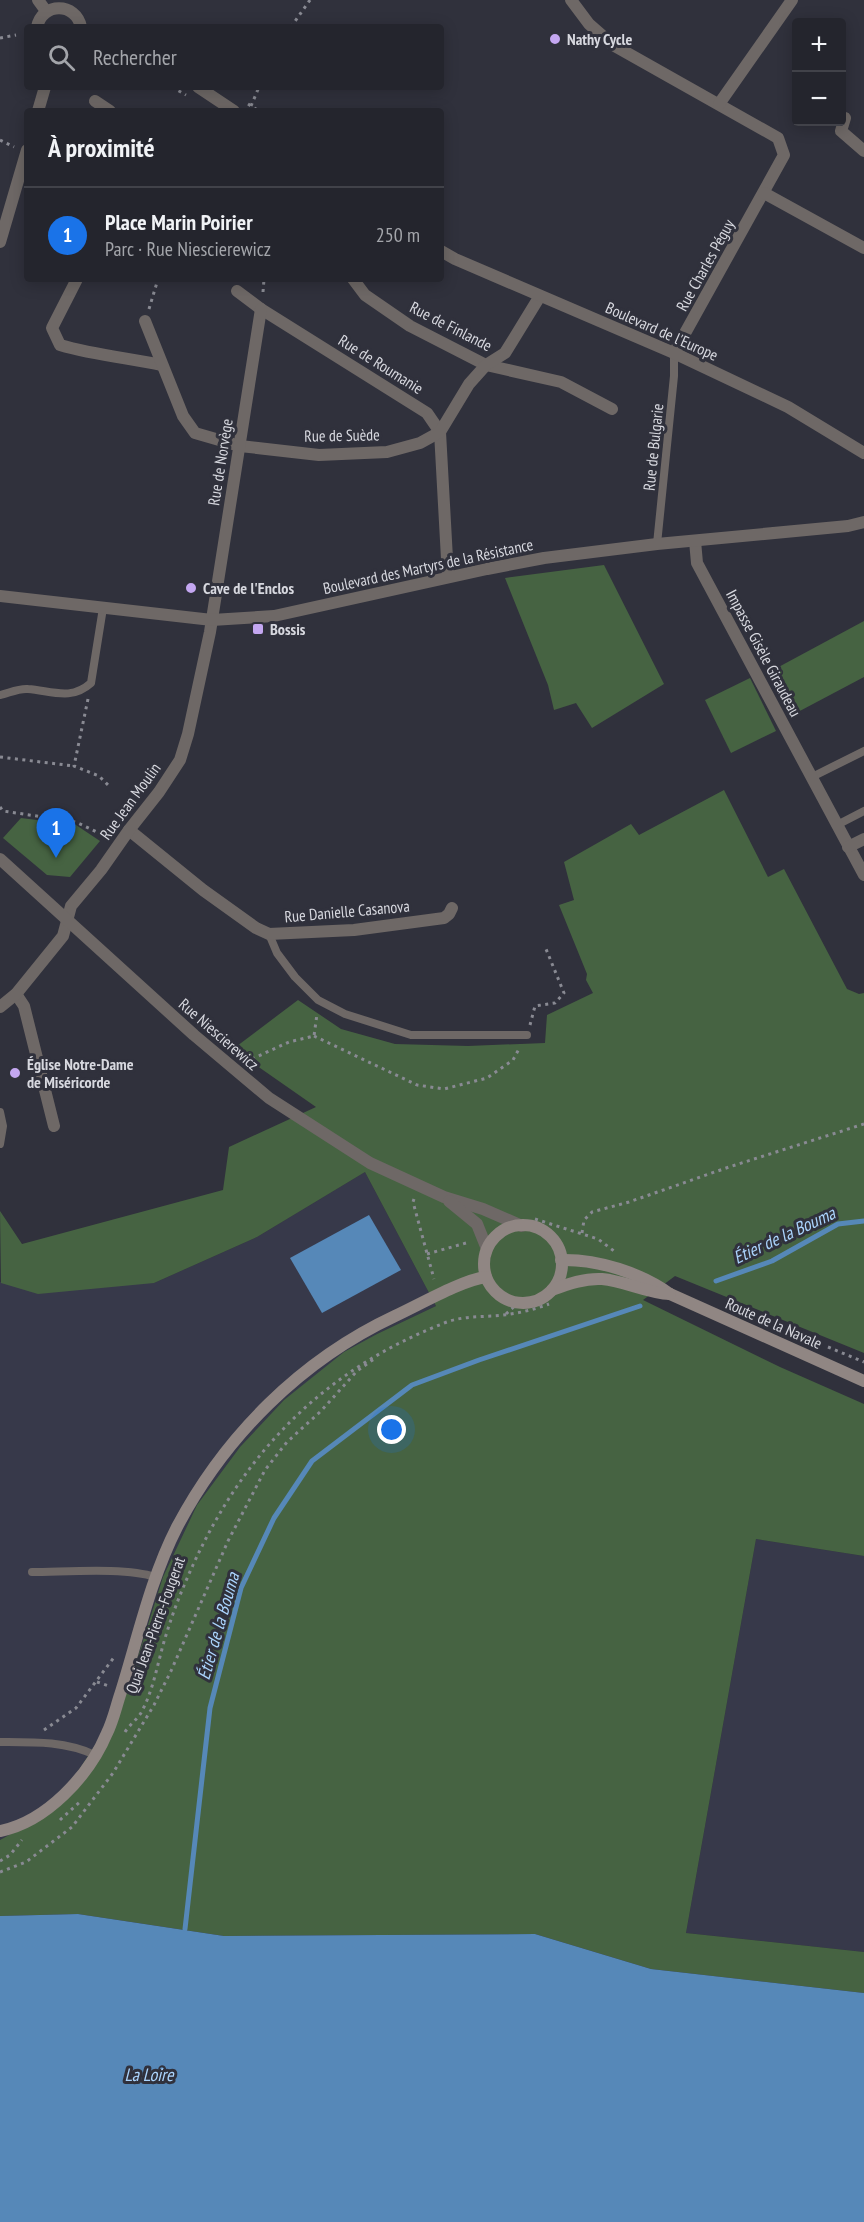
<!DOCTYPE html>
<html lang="fr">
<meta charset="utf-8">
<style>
body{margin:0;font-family:"PT Sans Narrow",sans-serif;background:#2c2d35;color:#f1f3f6}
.controls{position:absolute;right:18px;top:18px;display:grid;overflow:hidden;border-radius:6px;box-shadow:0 3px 15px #0003}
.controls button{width:54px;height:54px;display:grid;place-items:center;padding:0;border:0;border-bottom:2px solid #414249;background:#24252d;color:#f1f3f6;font:30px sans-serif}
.you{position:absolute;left:392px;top:1430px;width:21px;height:21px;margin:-15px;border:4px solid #fff;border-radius:50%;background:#1a73e8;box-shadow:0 0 0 9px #1a73e833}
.badge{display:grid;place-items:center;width:39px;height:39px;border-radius:50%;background:#1a73e8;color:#fff;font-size:20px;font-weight:700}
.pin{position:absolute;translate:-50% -50px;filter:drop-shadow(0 2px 3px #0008)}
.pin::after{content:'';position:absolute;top:32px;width:21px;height:18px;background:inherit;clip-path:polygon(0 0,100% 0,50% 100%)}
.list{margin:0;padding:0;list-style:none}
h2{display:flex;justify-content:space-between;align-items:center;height:78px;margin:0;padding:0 24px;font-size:26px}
h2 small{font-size:20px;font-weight:400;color:#a3a5aa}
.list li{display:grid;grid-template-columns:39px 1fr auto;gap:18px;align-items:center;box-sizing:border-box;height:96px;padding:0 24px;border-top:2px solid #414249}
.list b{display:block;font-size:22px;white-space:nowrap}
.list p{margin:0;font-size:20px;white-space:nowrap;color:#a3a5aa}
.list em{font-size:20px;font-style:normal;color:#a3a5aa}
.icon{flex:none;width:33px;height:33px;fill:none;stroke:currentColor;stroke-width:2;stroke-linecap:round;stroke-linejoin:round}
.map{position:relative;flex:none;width:864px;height:2222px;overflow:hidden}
.search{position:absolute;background:#24252d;box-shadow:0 3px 15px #0003;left:24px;top:24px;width:420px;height:66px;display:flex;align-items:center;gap:15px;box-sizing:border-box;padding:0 21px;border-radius:6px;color:#a3a5aa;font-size:22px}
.panel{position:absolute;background:#24252d;box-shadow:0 3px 15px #0003;left:24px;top:108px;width:420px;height:174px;border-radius:6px}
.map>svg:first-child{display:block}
.built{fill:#37394a}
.green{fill:#466342}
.water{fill:#5688b8}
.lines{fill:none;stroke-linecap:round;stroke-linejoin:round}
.stream{stroke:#5688b8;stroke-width:5}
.path{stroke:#898a93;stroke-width:3;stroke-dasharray:3 4.5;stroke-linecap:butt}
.service{stroke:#6e6866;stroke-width:8}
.minor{stroke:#6e6866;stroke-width:12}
.tertiary{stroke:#6e6866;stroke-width:12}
.secondary{stroke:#908683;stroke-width:12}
.poi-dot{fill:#c4a7f1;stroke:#30313c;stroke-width:2}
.labels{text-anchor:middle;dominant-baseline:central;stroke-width:6;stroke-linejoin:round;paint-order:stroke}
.poi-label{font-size:16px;font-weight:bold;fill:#d7d8df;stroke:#30313c;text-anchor:start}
.street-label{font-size:16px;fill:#d7d8df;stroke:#30313c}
.water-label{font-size:18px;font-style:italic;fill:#abd4fd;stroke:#30313c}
</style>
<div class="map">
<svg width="864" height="2222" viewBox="0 0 864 2222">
<rect width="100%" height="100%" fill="#30313c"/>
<g class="built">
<path d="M365 1172 436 1306 377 1334 284 1400 240 1447 197 1505 163 1577 124 1701 52 1811 0 1840V1282L154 1283 257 1237Z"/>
<path d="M756 1539 864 1556V1952L686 1933Z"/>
</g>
<g class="green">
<path d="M604 565 664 684 592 728 576 703 554 710 548 685 505 578Z"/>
<path d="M864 621V677L796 713 773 670Z"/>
<path d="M750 678 776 731 731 753 705 700Z"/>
<path d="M724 790 768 877 784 869 847 989 859 994 864 993V1353L675 1276 643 1300 780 1367 864 1404V1556L756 1539 686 1933 864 1952V1993L651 1969 535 1934 224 1936 78 1914 0 1916V1840L52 1811 124 1701 163 1577 197 1505 240 1447 284 1400 344 1352 377 1334 436 1306 365 1172 257 1237 154 1283 38 1294 1 1283 0 1211 22 1244 223 1190 229 1147 316 1107 233 1049 298 1000 341 1029 395 1044 468 1046 545 1043 547 1015 593 993 586 980 587 974 559 905 574 900 564 862 631 824 639 835Z"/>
<path d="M21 818 76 825 100 841 70 877 47 875 3 838Z"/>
</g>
<g class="water">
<path d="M369 1215 401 1270 322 1313 290 1258Z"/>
<path d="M78 1914 224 1936 535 1934 651 1969 864 1993V2222H0V1916Z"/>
</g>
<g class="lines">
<g class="stream">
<path d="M716 1281 772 1261 838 1224 864 1221"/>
<path d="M185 1929 210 1708 241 1588 274 1518 312 1461 412 1385 479 1360 640 1306"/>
</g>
<g class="path">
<path d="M291 27 310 0"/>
<path d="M0 38 16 35"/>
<path d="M172 87 186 95"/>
<path d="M248 104 259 111"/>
<path d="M251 106 259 87"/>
<path d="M0 140 14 147"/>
<path d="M263 292 264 279"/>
<path d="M149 309 158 279"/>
<path d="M88 699 74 766 99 776 109 786"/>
<path d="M0 757 74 766"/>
<path d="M0 807 3 811 76 822 107 837"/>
<path d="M530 1025 535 1006 555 1003 564 993 546 949"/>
<path d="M314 1036 417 1085 444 1089 487 1078 513 1060 520 1047"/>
<path d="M252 1059 289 1042 314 1036 317 1014"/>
<path d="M414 1199 413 1202 434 1279"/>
<path d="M535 1219 598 1239 614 1251"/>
<path d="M582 1233 584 1220 592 1212 629 1202 729 1167 864 1124"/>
<path d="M427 1254 466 1243"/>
<path d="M506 1314 518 1303"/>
<path d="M828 1347 864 1362"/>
<path d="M97 1682 109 1686"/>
<path d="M44 1730 76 1708 115 1656"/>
<path d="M125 1732C130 1724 138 1719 142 1711 155 1686 158 1659 167 1632 174 1609 183 1587 193 1565 245 1451 325 1370 442 1324 457 1317 474 1317 491 1316 511 1315 530 1311 549 1304"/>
<path d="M60 1820 82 1800"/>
<path d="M0 1861 10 1855 22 1840"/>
<path d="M0 1872 26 1862 72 1827 113 1773 154 1705 171 1671 228 1541 265 1470 287 1442 321 1411 357 1371 374 1359"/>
</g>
<g class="service">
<path d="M657 544 674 376V353"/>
<path d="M0 695C9 693 19 688 28 689 52 691 71 701 91 683L103 608"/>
<path d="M812 777 864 751"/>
<path d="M837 825 864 811"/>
<path d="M269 934 277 953 295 977 318 1000 345 1014 411 1035H527"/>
<path d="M0 1112 3 1126 0 1144"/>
<path d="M32 1572C65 1572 126 1567 155 1577"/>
<path d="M0 1742C33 1742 65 1741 95 1755"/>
</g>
<g class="minor">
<path d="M571 0 589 24 613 45 778 138 784 155 674 353"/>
<path d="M95 101 110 111"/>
<path d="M719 104 792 0"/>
<path d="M845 118 841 131 864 151"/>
<path d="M764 193 864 248"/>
<path d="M77 279 52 328 60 345C94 355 128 358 162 365"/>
<path d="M353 279 365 295 410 326 486 365 561 382 612 409"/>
<path d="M237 291 261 309 427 413 440 432 448 577"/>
<path d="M145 321 183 416 195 433 240 446 319 455 387 452 420 443 440 432 469 384 486 365 505 353 540 296"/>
<path d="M695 541 697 563 864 875"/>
<path d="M129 830 203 890 256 928 269 934 354 930 444 918 449 914 452 908"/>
<path d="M848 847 864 839"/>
<path d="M16 994 24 1006 54 1126"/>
<path d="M0 1007 16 994 63 936 71 906 101 870 129 830 159 792 180 760 188 734 210 632 261 309"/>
</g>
<g class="tertiary">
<path d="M38 0 46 11"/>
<path d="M37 27C42 2 76 2 81 27"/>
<path d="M198 87 234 111"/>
<path d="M38 111 45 87"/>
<path d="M0 242 27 150"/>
<path d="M441 251 455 259 674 353 788 407 864 453"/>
<path d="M0 596 212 620 274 616 487 569 544 558 657 544 848 526 864 522"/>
<path d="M0 859 194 1035 269 1098 370 1163 444 1197 483 1209 522 1226"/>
<path d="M449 1201 477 1224 487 1249"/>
</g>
<g class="secondary">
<circle cx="523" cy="1264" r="39"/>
<path d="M561 1260C598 1259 641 1273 670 1294L864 1381"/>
<path d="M552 1290C568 1284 585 1278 602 1279 625 1281 647 1293 670 1294"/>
<path d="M0 1831C46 1822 89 1776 107 1733 113 1721 116 1707 120 1695 138 1638 150 1580 177 1527 225 1436 301 1360 395 1316 419 1305 462 1280 486 1277"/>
</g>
</g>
<g class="poi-dot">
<circle cx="555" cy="39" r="6"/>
<circle cx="191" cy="588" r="6"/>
<rect x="252" y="623" width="12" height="12" rx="3"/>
<circle cx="15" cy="1073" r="6"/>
</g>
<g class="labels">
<g class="poi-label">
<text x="567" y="39">Nathy Cycle</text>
<text x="203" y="588">Cave de l'Enclos</text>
<text x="270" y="629">Bossis</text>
<text x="27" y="1064">Église Notre-Dame<tspan x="27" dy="18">de Miséricorde</tspan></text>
</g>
<g class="street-label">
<text transform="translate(705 265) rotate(-61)">Rue Charles Péguy</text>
<text transform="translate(451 326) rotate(27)">Rue de Finlande</text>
<text transform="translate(662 331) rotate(24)">Boulevard de l'Europe</text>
<text transform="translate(381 364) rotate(32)">Rue de Roumanie</text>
<text transform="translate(342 435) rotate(-1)">Rue de Suède</text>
<text transform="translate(653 447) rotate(-84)">Rue de Bulgarie</text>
<text transform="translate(220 462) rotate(-81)">Rue de Norvège</text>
<text transform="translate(428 566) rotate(-12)">Boulevard des Martyrs de la Résistance</text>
<text transform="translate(764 653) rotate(62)">Impasse Gisèle Giraudeau</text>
<text transform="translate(130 801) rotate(-54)">Rue Jean Moulin</text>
<text transform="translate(347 911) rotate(-5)">Rue Danielle Casanova</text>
<text transform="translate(219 1034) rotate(41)">Rue Niescierewicz</text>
<text transform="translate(774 1323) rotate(24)">Route de la Navale</text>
<text transform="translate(155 1625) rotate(-70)">Quai Jean-Pierre-Fougerat</text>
</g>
<g class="water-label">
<text transform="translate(784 1235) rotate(-25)">Étier de la Bouma</text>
<text transform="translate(218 1626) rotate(-74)">Étier de la Bouma</text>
<text x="149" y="2074">La Loire</text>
</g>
</g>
</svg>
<div class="controls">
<button>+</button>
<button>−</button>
</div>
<div class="you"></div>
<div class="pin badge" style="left:56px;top:858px">1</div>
<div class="search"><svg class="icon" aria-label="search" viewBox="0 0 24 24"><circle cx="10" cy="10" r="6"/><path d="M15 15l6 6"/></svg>Rechercher</div>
<section class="panel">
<h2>À proximité<small></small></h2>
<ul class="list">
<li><span class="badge">1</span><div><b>Place Marin Poirier</b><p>Parc · Rue Niescierewicz</p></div><em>250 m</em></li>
</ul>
</section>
</div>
